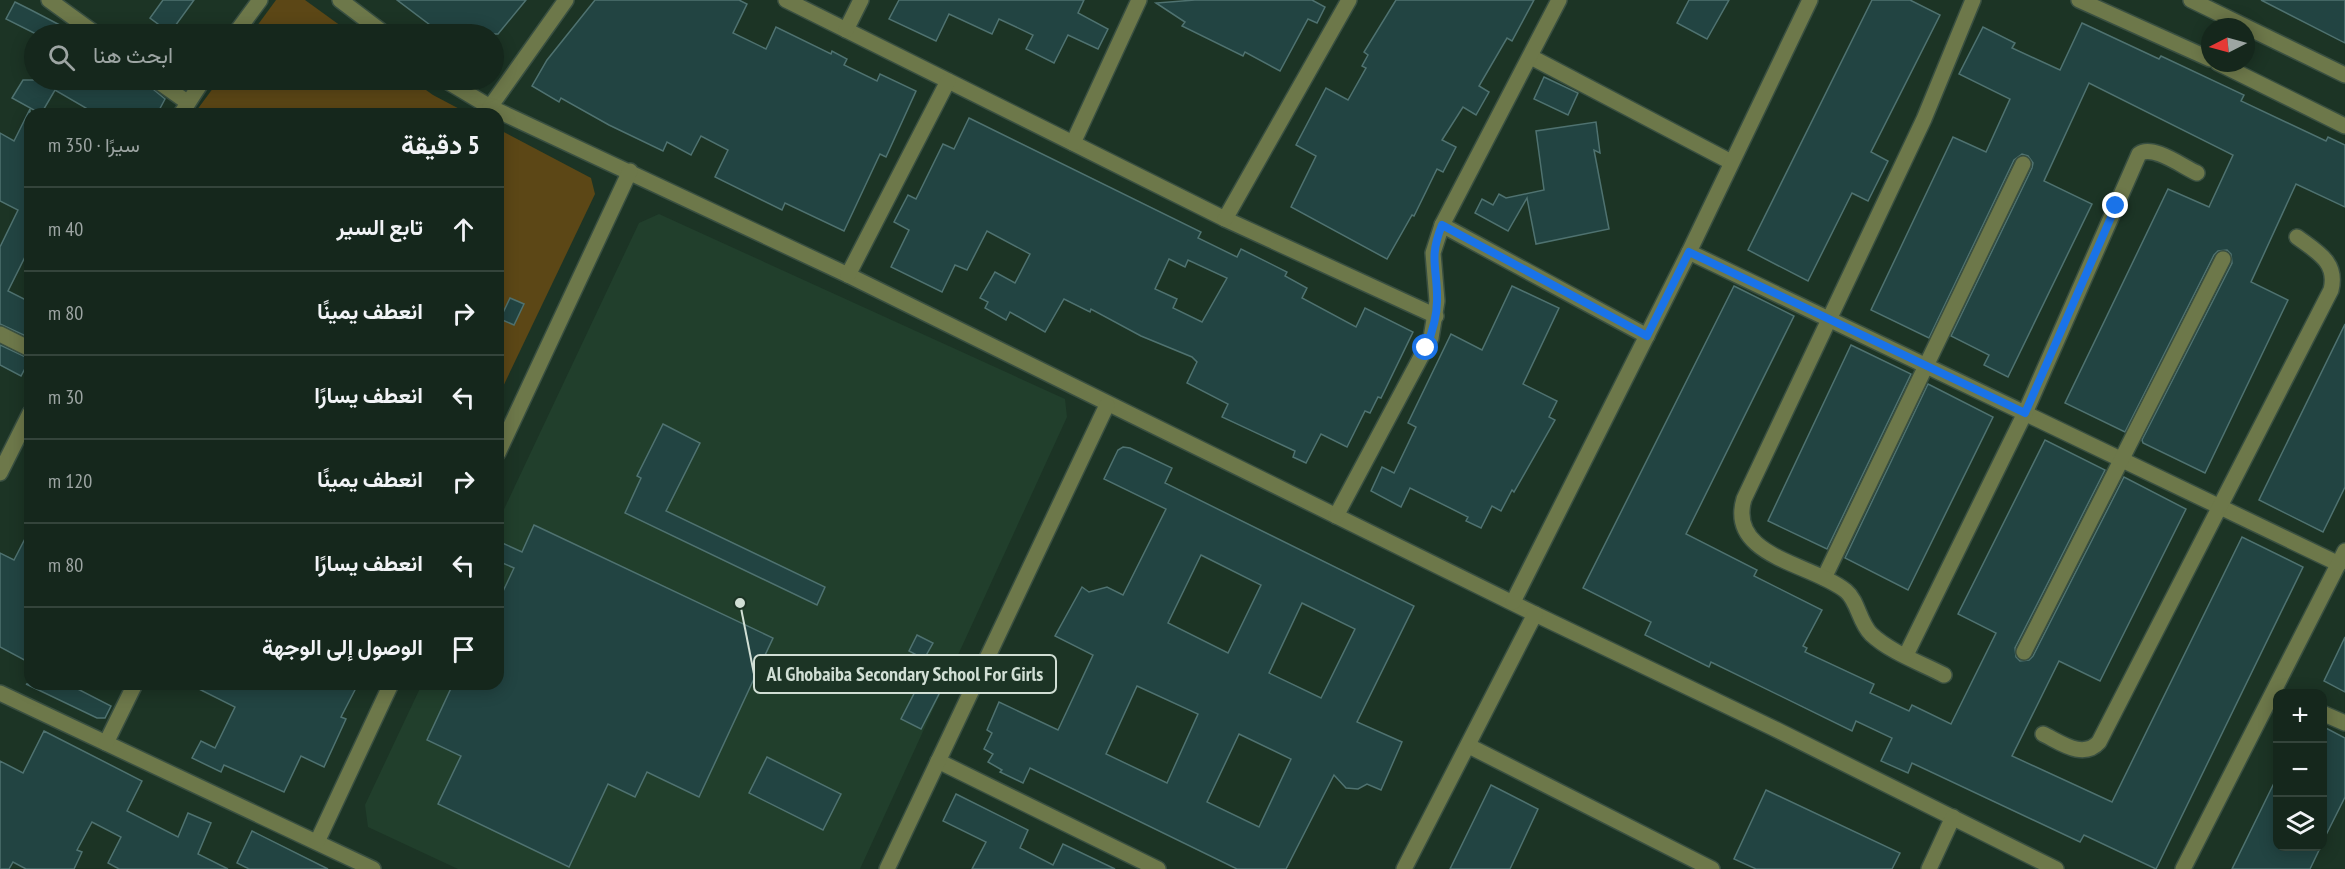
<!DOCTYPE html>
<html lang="ar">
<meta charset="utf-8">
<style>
body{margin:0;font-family:"PT Sans Narrow",Vazirmatn,sans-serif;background:#223329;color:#f1f3f6;direction:rtl}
.controls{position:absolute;right:18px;bottom:18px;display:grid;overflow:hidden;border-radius:12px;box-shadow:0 3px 15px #0003}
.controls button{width:54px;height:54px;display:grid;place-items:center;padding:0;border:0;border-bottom:2px solid #34443b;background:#15271c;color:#f1f3f6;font:30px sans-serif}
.compass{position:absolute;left:2201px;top:18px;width:54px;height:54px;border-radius:50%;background:#15271c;box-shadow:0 3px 15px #0003;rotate:264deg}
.stop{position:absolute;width:18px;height:18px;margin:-14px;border:4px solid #1a73e8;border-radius:50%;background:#fff}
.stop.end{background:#1a73e8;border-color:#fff;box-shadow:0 2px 6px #0008}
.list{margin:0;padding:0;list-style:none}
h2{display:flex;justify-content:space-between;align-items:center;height:78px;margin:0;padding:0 24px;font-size:26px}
h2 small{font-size:20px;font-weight:400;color:#9da5a3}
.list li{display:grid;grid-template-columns:39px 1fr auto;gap:18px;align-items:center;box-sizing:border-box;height:84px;padding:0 24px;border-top:2px solid #34443b}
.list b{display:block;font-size:22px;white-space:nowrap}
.list em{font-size:20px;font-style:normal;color:#9da5a3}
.icon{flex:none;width:33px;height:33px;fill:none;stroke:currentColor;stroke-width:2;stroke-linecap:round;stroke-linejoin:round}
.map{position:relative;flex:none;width:2345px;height:869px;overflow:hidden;direction:ltr}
.search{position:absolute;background:#15271c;box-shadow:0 3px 15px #0003;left:24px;top:24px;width:480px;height:66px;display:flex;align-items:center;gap:15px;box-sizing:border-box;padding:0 21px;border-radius:33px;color:#9da5a3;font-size:22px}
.panel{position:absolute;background:#15271c;box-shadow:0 3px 15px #0003;left:24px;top:108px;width:480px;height:582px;border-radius:18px;direction:rtl}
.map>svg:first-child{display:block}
.built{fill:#213f2c}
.green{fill:#5c4716}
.building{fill:#224442;stroke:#4f7270;stroke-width:1.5;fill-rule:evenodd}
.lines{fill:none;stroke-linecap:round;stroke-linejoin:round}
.minor-casing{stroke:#394f41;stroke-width:18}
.minor{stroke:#6d784a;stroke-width:15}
.route{stroke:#1a73e8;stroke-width:8}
.leader{fill:none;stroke:#d1dfd5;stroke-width:2}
.callout-dot{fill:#d1dfd5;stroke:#1c3425;stroke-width:2}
.callout{fill:#1c3425;stroke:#d1dfd5;stroke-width:2}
.callout-label{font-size:20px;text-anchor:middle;font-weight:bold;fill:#d1dfd5}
</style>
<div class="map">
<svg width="2345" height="869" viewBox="0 0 2345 869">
<rect width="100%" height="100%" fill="#1c3425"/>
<path class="built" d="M659 214 1065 399 1067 417 860 869H458L368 827 365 805 422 684H498V522L639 223Z"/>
<g class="green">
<path d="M276 0H305L352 34H251Z"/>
<path d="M219 80H412L433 95 469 114H194Z"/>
<path d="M498 129 591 178 595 194 498 397Z"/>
</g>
<g class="building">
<path d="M163 0H194L170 33 150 18Z"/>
<path d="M397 0H526L498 34H442Z"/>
<path d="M595 0H739L747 4 733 33 766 49 776 27 831 54 832 51 847 59 844 65 877 81 880 74 916 91 886 157 880 154 844 231 785 203 782 210 715 177 728 150 701 136 691 155 667 142 663 151 609 125 561 98 559 102 532 86 547 60Z"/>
<path d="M899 0H1084L1078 13 1108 29 1098 49 1068 35 1054 63 1026 49 1033 35 999 19 992 34 949 14 936 41 889 19Z"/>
<path d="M1195 0H1312L1325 7 1317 23 1308 19 1280 71 1245 52 1243 56 1182 26 1185 22 1156 3Z"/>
<path d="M1396 0H1534L1512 41 1507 38 1479 86 1489 92 1476 115 1463 107 1442 140 1456 147 1443 172 1437 169 1414 216 1412 215 1387 259 1291 207 1316 156 1296 145 1326 88 1348 100 1366 68 1362 66 1368 55 1364 52Z"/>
<path d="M1689 0H1729L1707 39 1677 23Z"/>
<path d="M1872 0H1910L1940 15 1871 152 1888 161 1868 201 1852 193 1808 281 1748 250Z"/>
<path d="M2261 0H2345V43Z"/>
<path d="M15 2 31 10 77 34H36L6 19Z"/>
<path d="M2082 23 2159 59 2161 56 2244 95 2241 101 2326 141 2328 137 2345 145V207L2296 184 2251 282 2288 300 2205 473 2143 443 2142 440 2232 263 2231 254 2227 250 2218 251 2214 255 2125 432 2065 403 2168 189 2209 207 2233 155 2089 83 2044 181 2092 204 2008 377 1984 365 1989 355 1951 336 2032 168 2033 163 2028 156 2022 154 2014 160 1929 338 1871 310 1953 137 1986 152 2010 99 1959 74 1983 27 2015 43 2012 48 2060 70Z"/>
<path d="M1544 77 1578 93 1568 115 1534 99Z"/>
<path d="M23 80H142L165 99 157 114H83L86 108 55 90 41 114 12 98Z"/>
<path d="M30 109V247L8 291 30 302V338L0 324V247L18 210 0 201V133L14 141Z"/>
<path d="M969 118 1201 232 1198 238 1237 257 1241 249 1287 272 1285 276 1307 288 1302 298 1356 327 1365 308 1413 332 1381 398 1378 397 1370 413 1365 411 1347 447 1321 434 1306 463 1293 457 1295 451 1222 417 1228 404 1187 383 1197 362 1192 357 1141 336 1091 309 1090 312 1064 299 1045 332 1010 312 1006 320 985 308 988 302 980 298 995 272 1015 283 1030 254 987 231 967 270 955 265 942 292 891 267 909 230 894 222 908 195 916 199 943 144 954 149ZM1169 259 1185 267 1188 260 1227 278 1202 322 1173 308 1177 299 1155 289Z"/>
<path d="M1596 122 1600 153 1594 150 1609 229 1536 244 1527 198 1508 231 1475 213 1482 199 1493 205 1499 194 1506 198 1544 190 1536 131Z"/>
<path d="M1512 286 1559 308 1523 384 1557 401 1549 417 1555 420 1514 492 1512 490 1501 511 1492 506 1481 528 1466 521 1468 517 1410 488 1401 507 1371 491 1382 467 1394 473 1416 427 1408 423 1451 334 1482 350Z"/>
<path d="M1734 286 1794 316 1686 534 1757 570 1754 576 1822 610 1803 646 1807 648 1805 652 1874 684 1870 693 1909 711 1912 705 1951 724 1996 633 1958 614 2045 440 2105 470 2015 648 2016 657 2020 661 2029 660 2033 656 2124 477 2186 509 2100 681 2059 661 2012 756 2112 802 2242 537 2303 567 2156 869 2084 835 2080 842 1912 763 1908 773 1881 761 1892 738 1856 721 1852 731 1711 662 1709 667 1645 635 1651 622 1583 588Z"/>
<path d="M510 298 524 304 514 325 500 319Z"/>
<path d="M2345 324V487L2323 532 2259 500Z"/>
<path d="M0 345 30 359 21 376 0 365Z"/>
<path d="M1851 345 1911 374 1827 549 1768 521Z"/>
<path d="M1928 384 1993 417 1908 590 1845 558Z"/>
<path d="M663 424 700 443 666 511 825 587 817 605 625 513 641 478 637 476Z"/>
<path d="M1123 447 1130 448 1172 468 1165 483 1414 606 1357 722 1402 742 1381 790 1367 784 1358 789 1346 788 1334 775 1286 869H1237L1030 768 1023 783 1000 772 1002 770 988 762 993 754 984 749 992 733 987 730 999 702 1058 730 1093 655 1055 636 1082 587 1089 592 1107 587 1123 595 1166 509 1104 479 1118 450ZM1201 555 1261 585 1228 653 1168 623ZM1302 603 1355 629 1321 698 1269 673ZM1137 686 1198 714 1167 783 1106 754ZM1239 734 1291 759 1259 827 1207 802Z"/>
<path d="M534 525 773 638 699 797 647 772 635 797 608 784 569 867 438 804 461 756 427 740 453 684H498V602L514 568 498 561V541L522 552Z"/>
<path d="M30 529V663L0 647V553L14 560Z"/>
<path d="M917 635 933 643 924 659 909 651Z"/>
<path d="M2345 637V692L2324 681Z"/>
<path d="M920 682 940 692 921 729 901 719Z"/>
<path d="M26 684H68L111 706 105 718H97Z"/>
<path d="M189 684H358L341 717 346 719 324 767 301 756 284 792 224 765 221 772 192 758 201 741 215 748 235 707Z"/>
<path d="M2322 726 2345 738V797L2322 843Z"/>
<path d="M44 731 142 781 127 811 178 837 188 813 211 823 198 854 228 869H119L108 863 121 837 92 822 77 850 82 852 74 869H26L13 862 9 869H0V761L23 773Z"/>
<path d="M767 757 841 794 823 830 749 793Z"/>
<path d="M2277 777V846H2321L2310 869H2232Z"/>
<path d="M1491 785 1538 809 1510 869H1450Z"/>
<path d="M1766 790 1900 853 1892 869H1756L1734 859Z"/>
<path d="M956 794 1028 830 1020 848 1053 865 1063 844 1115 869H972L986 842 943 821Z"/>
<path d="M252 831 328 869H249L237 863Z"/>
</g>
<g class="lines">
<g class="minor-casing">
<g id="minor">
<path d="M49 0 96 34"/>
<path d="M340 0 385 34"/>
<path d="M786 0 1225 219 1436 316"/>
<path d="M2079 0 2210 59"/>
<path d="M2191 0 2345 75"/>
<path d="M846 30 861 0"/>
<path d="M235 34 260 0"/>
<path d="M1531 57 1731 162"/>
<path d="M2218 63 2345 126"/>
<path d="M156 80 187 102"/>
<path d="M445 80 490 107 848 275 1535 614 1773 728 2056 869"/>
<path d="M490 107 566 0"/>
<path d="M181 114 203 80"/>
<path d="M1073 143 1139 0"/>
<path d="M1225 219 1349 0"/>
<path d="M1442 225 1647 336"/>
<path d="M1689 252 2339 564"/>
<path d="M848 275 948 81"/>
<path d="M0 334 30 349"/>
<path d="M498 453 630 171"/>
<path d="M0 473 30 413"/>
<path d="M1336 516 1431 338 1437 301 1433 253 1442 225 1559 0"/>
<path d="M1824 578 2023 164"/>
<path d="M1513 602 1689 252 1810 0"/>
<path d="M2024 652 2223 259"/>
<path d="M1906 655 2025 413 2139 154C2153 144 2183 167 2197 173"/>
<path d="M1944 675C1921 663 1890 652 1871 634 1859 622 1858 601 1846 591 1811 563 1727 557 1744 499L1924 119 1973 0"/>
<path d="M0 693 373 869"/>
<path d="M2322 713 2345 723"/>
<path d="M2043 734C2060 742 2083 760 2099 742L2331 290C2338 262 2317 252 2297 237"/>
<path d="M106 743 135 684"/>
<path d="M1469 746 1712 869"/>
<path d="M938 761 1158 869"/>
<path d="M317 842 391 684"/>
<path d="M887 869 1107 405"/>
<path d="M1404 869 1535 614"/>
<path d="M1929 869 1953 817"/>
<path d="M2183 869 2345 551"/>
</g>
</g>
<use href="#minor" class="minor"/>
</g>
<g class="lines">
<path class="route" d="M1426 348C1432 333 1437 317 1437 301 1438 269 1428 259 1442 225L1647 336 1689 252 2025 413 2116 206"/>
</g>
<path class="leader" d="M740 603L754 674"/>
<circle class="callout-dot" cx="740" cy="603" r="6"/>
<rect class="callout" x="754" y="655" width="302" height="38" rx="6"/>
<g class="callout-label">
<text x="905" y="681">Al Ghobaiba Secondary School For Girls</text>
</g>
</svg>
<div class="controls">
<button>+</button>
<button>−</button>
<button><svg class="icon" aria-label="layers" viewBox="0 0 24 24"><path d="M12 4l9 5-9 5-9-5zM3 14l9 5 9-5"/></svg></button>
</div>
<svg class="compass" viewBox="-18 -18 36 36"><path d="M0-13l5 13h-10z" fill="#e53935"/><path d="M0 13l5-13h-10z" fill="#9da5a3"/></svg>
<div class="stop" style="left:1426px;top:348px"></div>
<div class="stop end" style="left:2116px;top:206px"></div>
<div class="search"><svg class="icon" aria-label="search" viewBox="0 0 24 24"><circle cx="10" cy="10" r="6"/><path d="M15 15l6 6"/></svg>ابحث هنا</div>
<section class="panel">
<h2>5 دقيقة<small>سيرًا · 350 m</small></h2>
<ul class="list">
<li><svg class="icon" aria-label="ahead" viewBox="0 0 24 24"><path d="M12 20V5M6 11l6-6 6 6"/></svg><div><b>تابع السير</b></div><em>40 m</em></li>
<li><svg class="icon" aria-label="right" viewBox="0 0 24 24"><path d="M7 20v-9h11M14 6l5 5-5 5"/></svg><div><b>انعطف يمينًا</b></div><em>80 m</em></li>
<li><svg class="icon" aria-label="left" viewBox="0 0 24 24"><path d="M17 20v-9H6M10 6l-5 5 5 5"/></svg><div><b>انعطف يسارًا</b></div><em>30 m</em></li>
<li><svg class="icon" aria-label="right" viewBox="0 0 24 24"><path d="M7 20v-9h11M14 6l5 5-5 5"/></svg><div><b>انعطف يمينًا</b></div><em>120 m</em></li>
<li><svg class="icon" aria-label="left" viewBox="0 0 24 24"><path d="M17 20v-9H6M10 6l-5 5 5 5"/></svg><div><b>انعطف يسارًا</b></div><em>80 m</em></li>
<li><svg class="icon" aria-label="arrive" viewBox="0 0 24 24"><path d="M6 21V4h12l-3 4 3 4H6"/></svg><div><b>الوصول إلى الوجهة</b></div></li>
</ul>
</section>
</div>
